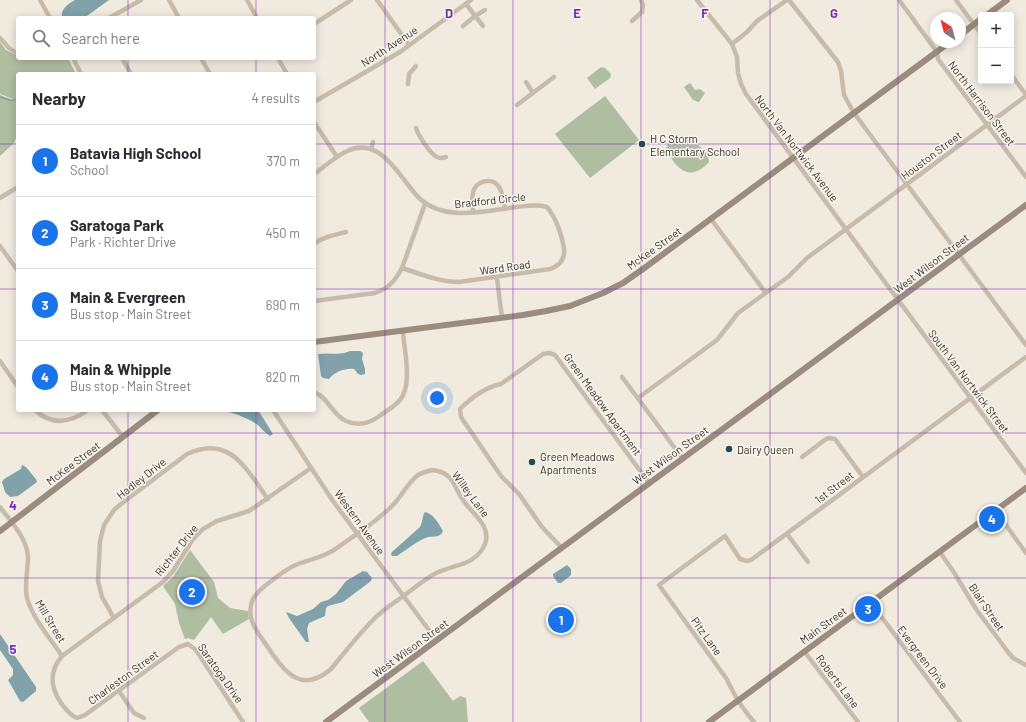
<!DOCTYPE html>
<meta charset="utf-8">
<style>
body{margin:0;font-family:Barlow,sans-serif;background:#f2f2f3;color:#2b2b33}
.controls{position:absolute;right:12px;top:12px;display:grid;overflow:hidden;border-radius:4px;box-shadow:0 2px 10px #0003}
.controls button{width:36px;height:36px;display:grid;place-items:center;padding:0;border:0;border-bottom:1px solid #e1e1e2;background:#fff;color:#2b2b33;font:20px sans-serif}
.compass{position:absolute;left:930px;top:12px;width:36px;height:36px;border-radius:50%;background:#fff;box-shadow:0 2px 10px #0003;rotate:324deg}
.you{position:absolute;left:437px;top:398px;width:14px;height:14px;margin:-10px;border:3px solid #fff;border-radius:50%;background:#1a73e8;box-shadow:0 0 0 6px #1a73e833}
.badge{display:grid;place-items:center;width:26px;height:26px;border-radius:50%;background:#1a73e8;color:#fff;font-size:13px;font-weight:700}
.pin{position:absolute;translate:-50% -50%;border:2px solid #fff;box-shadow:0 1px 4px #0006}
.list{margin:0;padding:0;list-style:none}
h2{display:flex;justify-content:space-between;align-items:center;height:52px;margin:0;padding:0 16px;font-size:17px}
h2 small{font-size:13px;font-weight:400;color:#7c7c81}
.list li{display:grid;grid-template-columns:26px 1fr auto;gap:12px;align-items:center;box-sizing:border-box;height:72px;padding:0 16px;border-top:1px solid #e1e1e2}
.list b{display:block;font-size:15px;white-space:nowrap}
.list p{margin:0;font-size:13px;white-space:nowrap;color:#7c7c81}
.list em{font-size:13px;font-style:normal;color:#7c7c81}
.icon{flex:none;width:22px;height:22px;fill:none;stroke:currentColor;stroke-width:2;stroke-linecap:round;stroke-linejoin:round}
.map{position:relative;flex:none;width:1026px;height:722px;overflow:hidden}
.search{position:absolute;background:#fff;box-shadow:0 2px 10px #0003;left:16px;top:16px;width:300px;height:44px;display:flex;align-items:center;gap:10px;box-sizing:border-box;padding:0 14px;border-radius:4px;color:#7c7c81;font-size:15px}
.panel{position:absolute;background:#fff;box-shadow:0 2px 10px #0003;left:16px;top:72px;width:300px;height:340px;border-radius:4px}
.map>svg:first-child{display:block}
.green{fill:#afbda0}
.water{fill:#81a2aa}
.lines{fill:none;stroke-linecap:round;stroke-linejoin:round}
.stream{stroke:#81a2aa;stroke-width:1.5}
.street{stroke:#c7bcac;stroke-width:4.5}
.secondary{stroke:#9a8c7e;stroke-width:6}
.grid{fill:none;stroke:#7b2cbf;stroke-width:1;stroke-opacity:0.55}
.poi-dot{fill:#244953;stroke:#f8f4eb;stroke-width:1.5}
.labels{text-anchor:middle;dominant-baseline:central;stroke-width:3;stroke-linejoin:round;paint-order:stroke}
.street-label{font-size:11px;fill:#36302a;stroke:#f8f4eb}
.poi-label{font-size:11px;fill:#36302a;stroke:#f8f4eb;text-anchor:start}
.grid-label{font-size:13px;text-anchor:middle;font-weight:bold;fill:#7b2cbf;stroke:#f8f4eb;stroke-width:3;stroke-linejoin:round;paint-order:stroke}
</style>
<div class="map">
<svg width="1026" height="722" viewBox="0 0 1026 722">
<rect width="100%" height="100%" fill="#f0eadf"/>
<g class="green">
<path d="M0 42 6 50 18 56V58H68L76 74H18V101L0 94Z"/>
<path d="M601 67 605 68 611 74 610 78 595 89 587 78Z"/>
<path d="M690 83 695 90 700 89 705 93 699 102 693 100 684 87Z"/>
<path d="M0 95 18 102V133L14 143 0 156Z"/>
<path d="M605 96 639 140 590 178 555 134Z"/>
<path d="M684 136 694 141 708 154 709 162C690 183 675 169 666 148L671 138Z"/>
<path d="M190 550 214 582 218 598 230 608 248 611 249 619 223 634 211 617 194 640 188 638 185 639 179 623 175 604 163 586 173 577Z"/>
<path d="M423 661 453 701 460 696 466 698 468 722H369L359 708Z"/>
</g>
<g class="water">
<path d="M75 0H109L84 18H62C60 9 68 4 75 0Z"/>
<path d="M350 351H360L363 353 362 359 365 369V374L361 375 358 374 354 369C345 368 334 372 329 379L323 378 321 376 318 354C329 352 340 356 350 351Z"/>
<path d="M218 410H258L273 434 270 436C265 433 262 429 258 425 246 417 232 412 218 410Z"/>
<path d="M22 465C28 467 31 474 36 479L37 482 18 496 10 497 5 492 2 482 4 479 21 469Z"/>
<path d="M425 512C435 515 438 523 443 531 440 538 434 536 428 537 418 540 406 550 397 556H392L391 554 392 552 420 527C423 522 422 516 425 512Z"/>
<path d="M567 565 571 569V575L561 583H558L553 576V574Z"/>
<path d="M363 571 367 572 372 578 371 581 343 602 328 606 326 608 325 616 309 623 307 629 309 642H306L289 618 286 612 297 616 313 609 321 602 328 600 336 594 346 581Z"/>
<path d="M0 634 36 687V691L23 702 20 701 8 680 13 675V669L0 650Z"/>
</g>
<g class="lines">
<path class="stream" d="M0 97 9 100H18"/>
<g class="street">
<path d="M40 0 50 18"/>
<path d="M169 0 179 18"/>
<path d="M247 0 257 18"/>
<path d="M377 0 409 45"/>
<path d="M697 0 732 44 737 57 738 73 741 84 746 94 1026 473"/>
<path d="M789 0 838 62 841 71 844 95 854 113 1026 345"/>
<path d="M899 0 937 52 938 59 1026 177"/>
<path d="M956 0 981 34"/>
<path d="M466 4 483 26"/>
<path d="M109 18 141 0"/>
<path d="M632 21 642 12 643 5 641 0"/>
<path d="M314 24 351 0"/>
<path d="M463 26 475 16 485 10"/>
<path d="M0 38 9 48 18 54"/>
<path d="M732 44 747 32 757 21 787 0"/>
<path d="M73 58 81 74"/>
<path d="M122 58 131 74"/>
<path d="M201 58 210 74"/>
<path d="M278 58 287 74"/>
<path d="M1011 74 1026 95"/>
<path d="M526 82 533 93"/>
<path d="M408 84 409 74 416 66"/>
<path d="M314 102 400 52 471 0"/>
<path d="M517 105 554 77"/>
<path d="M314 122 337 157"/>
<path d="M416 128C418 135 430 154 437 157 440 159 443 158 446 157"/>
<path d="M371 149 373 142"/>
<path d="M314 174C324 167 336 156 347 151 382 135 400 179 420 199 447 222 484 211 516 207 527 206 536 204 547 207 554 215 557 223 560 232 565 248 569 262 550 269L459 282C439 282 421 274 402 268"/>
<path d="M0 198 18 187"/>
<path d="M473 212C473 207 471 199 473 193 475 181 492 176 499 187 503 193 504 202 505 209"/>
<path d="M711 219 765 292"/>
<path d="M314 244C322 237 335 235 346 232"/>
<path d="M0 246 18 271"/>
<path d="M497 278 502 318"/>
<path d="M314 301 375 293C389 288 395 281 402 268L425 204"/>
<path d="M0 361 18 387"/>
<path d="M622 377 683 459"/>
<path d="M314 392C328 397 332 415 346 421 357 426 368 424 378 417 385 412 394 407 400 400 413 384 404 350 403 331"/>
<path d="M638 398 717 340 738 313 788 277 807 258 1026 96"/>
<path d="M35 410C52 426 70 423 88 410"/>
<path d="M102 410 123 437"/>
<path d="M273 410 333 501 437 641"/>
<path d="M802 457 826 439 829 438 835 439 863 477"/>
<path d="M433 470C454 473 453 486 463 500 472 514 492 526 485 544 475 568 449 564 431 576 421 582 412 590 402 597 392 604 381 611 373 620 358 635 345 652 331 669 302 694 285 673 269 649 259 634 244 618 253 599 257 592 263 587 270 582 279 575 287 568 298 564 312 559 325 557 337 548 355 535 375 523 391 507 401 498 407 483 418 475 423 472 428 471 433 470Z"/>
<path d="M0 507C11 522 27 538 28 557 28 571 24 585 27 598 33 619 50 638 62 656"/>
<path d="M996 511 1026 553"/>
<path d="M787 534 808 562"/>
<path d="M562 548 542 527 519 494 501 476 461 417 460 409C471 398 486 387 501 384L543 354 549 353 555 355 649 483"/>
<path d="M940 552 955 574 976 609 1008 652 1013 658 1026 665"/>
<path d="M871 603 960 722"/>
<path d="M114 618 102 597 98 581 100 541 104 525 114 510 121 504 187 454C230 434 246 469 268 499"/>
<path d="M804 651 858 722"/>
<path d="M119 691 134 713 144 718"/>
<path d="M243 722 196 650 188 644 179 647 85 715 77 718C69 715 66 709 61 703 50 686 49 672 62 656L163 582 173 571 193 539 203 529 217 521 249 511 311 468"/>
<path d="M754 722 749 716 738 701 726 678 659 585 725 536 740 559 747 561 751 560 1026 357"/>
</g>
<g class="secondary">
<path d="M987 15 1007 0"/>
<path d="M960 35 981 19"/>
<path d="M314 342 523 315 546 311 570 306 603 293 623 283 643 269 950 42"/>
<path d="M0 531 158 410"/>
<path d="M326 722 1026 205"/>
<path d="M709 722 1026 488"/>
</g>
</g>
<path class="grid" d="M128 0V18M256 0V18M385 0V722M513 0V722M641 0V722M770 0V722M898 0V722M128 58V74M256 58V74M0 144H18M314 144H1026M0 289H18M314 289H1026M128 410V722M256 410V722M0 433H1026M0 578H1026"/>
<g class="poi-dot">
<circle cx="642" cy="144" r="4"/>
<circle cx="729" cy="449" r="4"/>
<circle cx="532" cy="462" r="4"/>
</g>
<g class="labels">
<g class="street-label">
<text transform="translate(389 46) rotate(-33)">North Avenue</text>
<text transform="translate(982 103) rotate(53)">North Harrison Street</text>
<text transform="translate(797 148) rotate(53)">North Van Nortwick Avenue</text>
<text transform="translate(931 155) rotate(-37)">Houston Street</text>
<text transform="translate(490 200) rotate(-6)">Bradford Circle</text>
<text transform="translate(654 248) rotate(-36)">McKee Street</text>
<text transform="translate(931 263) rotate(-37)">West Wilson Street</text>
<text transform="translate(505 267) rotate(-8)">Ward Road</text>
<text transform="translate(969 381) rotate(53)">South Van Nortwick Street</text>
<text transform="translate(603 404) rotate(54)">Green Meadow Apartment</text>
<text transform="translate(670 455) rotate(-36)">West Wilson Street</text>
<text transform="translate(73 463) rotate(-37)">McKee Street</text>
<text transform="translate(141 478) rotate(-38)">Hadley Drive</text>
<text transform="translate(834 487) rotate(-37)">1st Street</text>
<text transform="translate(471 494) rotate(53)">Willey Lane</text>
<text transform="translate(360 522) rotate(54)">Western Avenue</text>
<text transform="translate(176 550) rotate(-52)">Richter Drive</text>
<text transform="translate(987 607) rotate(56)">Blair Street</text>
<text transform="translate(51 621) rotate(59)">Mill Street</text>
<text transform="translate(823 625) rotate(-36)">Main Street</text>
<text transform="translate(707 636) rotate(54)">Pitz Lane</text>
<text transform="translate(410 648) rotate(-36)">West Wilson Street</text>
<text transform="translate(923 657) rotate(53)">Evergreen Drive</text>
<text transform="translate(221 673) rotate(55)">Saratoga Drive</text>
<text transform="translate(123 677) rotate(-36)">Charleston Street</text>
<text transform="translate(838 681) rotate(53)">Roberts Lane</text>
</g>
<g class="poi-label">
<text x="650" y="138">H C Storm<tspan x="650" dy="13">Elementary School</tspan></text>
<text x="737" y="449">Dairy Queen</text>
<text x="540" y="456">Green Meadows<tspan x="540" dy="13">Apartments</tspan></text>
</g>
</g>
<g class="grid-label">
<text x="449" y="18">D</text>
<text x="577" y="18">E</text>
<text x="705" y="18">F</text>
<text x="834" y="18">G</text>
<text x="13" y="510">4</text>
<text x="13" y="654">5</text>
</g>
</svg>
<div class="controls">
<button>+</button>
<button>−</button>
</div>
<svg class="compass" viewBox="-18 -18 36 36"><path d="M0-13l5 13h-10z" fill="#e53935"/><path d="M0 13l5-13h-10z" fill="#7c7c81"/></svg>
<div class="you"></div>
<div class="pin badge" style="left:561px;top:620px">1</div>
<div class="pin badge" style="left:192px;top:592px">2</div>
<div class="pin badge" style="left:868px;top:609px">3</div>
<div class="pin badge" style="left:992px;top:519px">4</div>
<div class="search"><svg class="icon" aria-label="search" viewBox="0 0 24 24"><circle cx="10" cy="10" r="6"/><path d="M15 15l6 6"/></svg>Search here</div>
<section class="panel">
<h2>Nearby<small>4 results</small></h2>
<ul class="list">
<li><span class="badge">1</span><div><b>Batavia High School</b><p>School</p></div><em>370 m</em></li>
<li><span class="badge">2</span><div><b>Saratoga Park</b><p>Park · Richter Drive</p></div><em>450 m</em></li>
<li><span class="badge">3</span><div><b>Main &amp; Evergreen</b><p>Bus stop · Main Street</p></div><em>690 m</em></li>
<li><span class="badge">4</span><div><b>Main &amp; Whipple</b><p>Bus stop · Main Street</p></div><em>820 m</em></li>
</ul>
</section>
</div>
